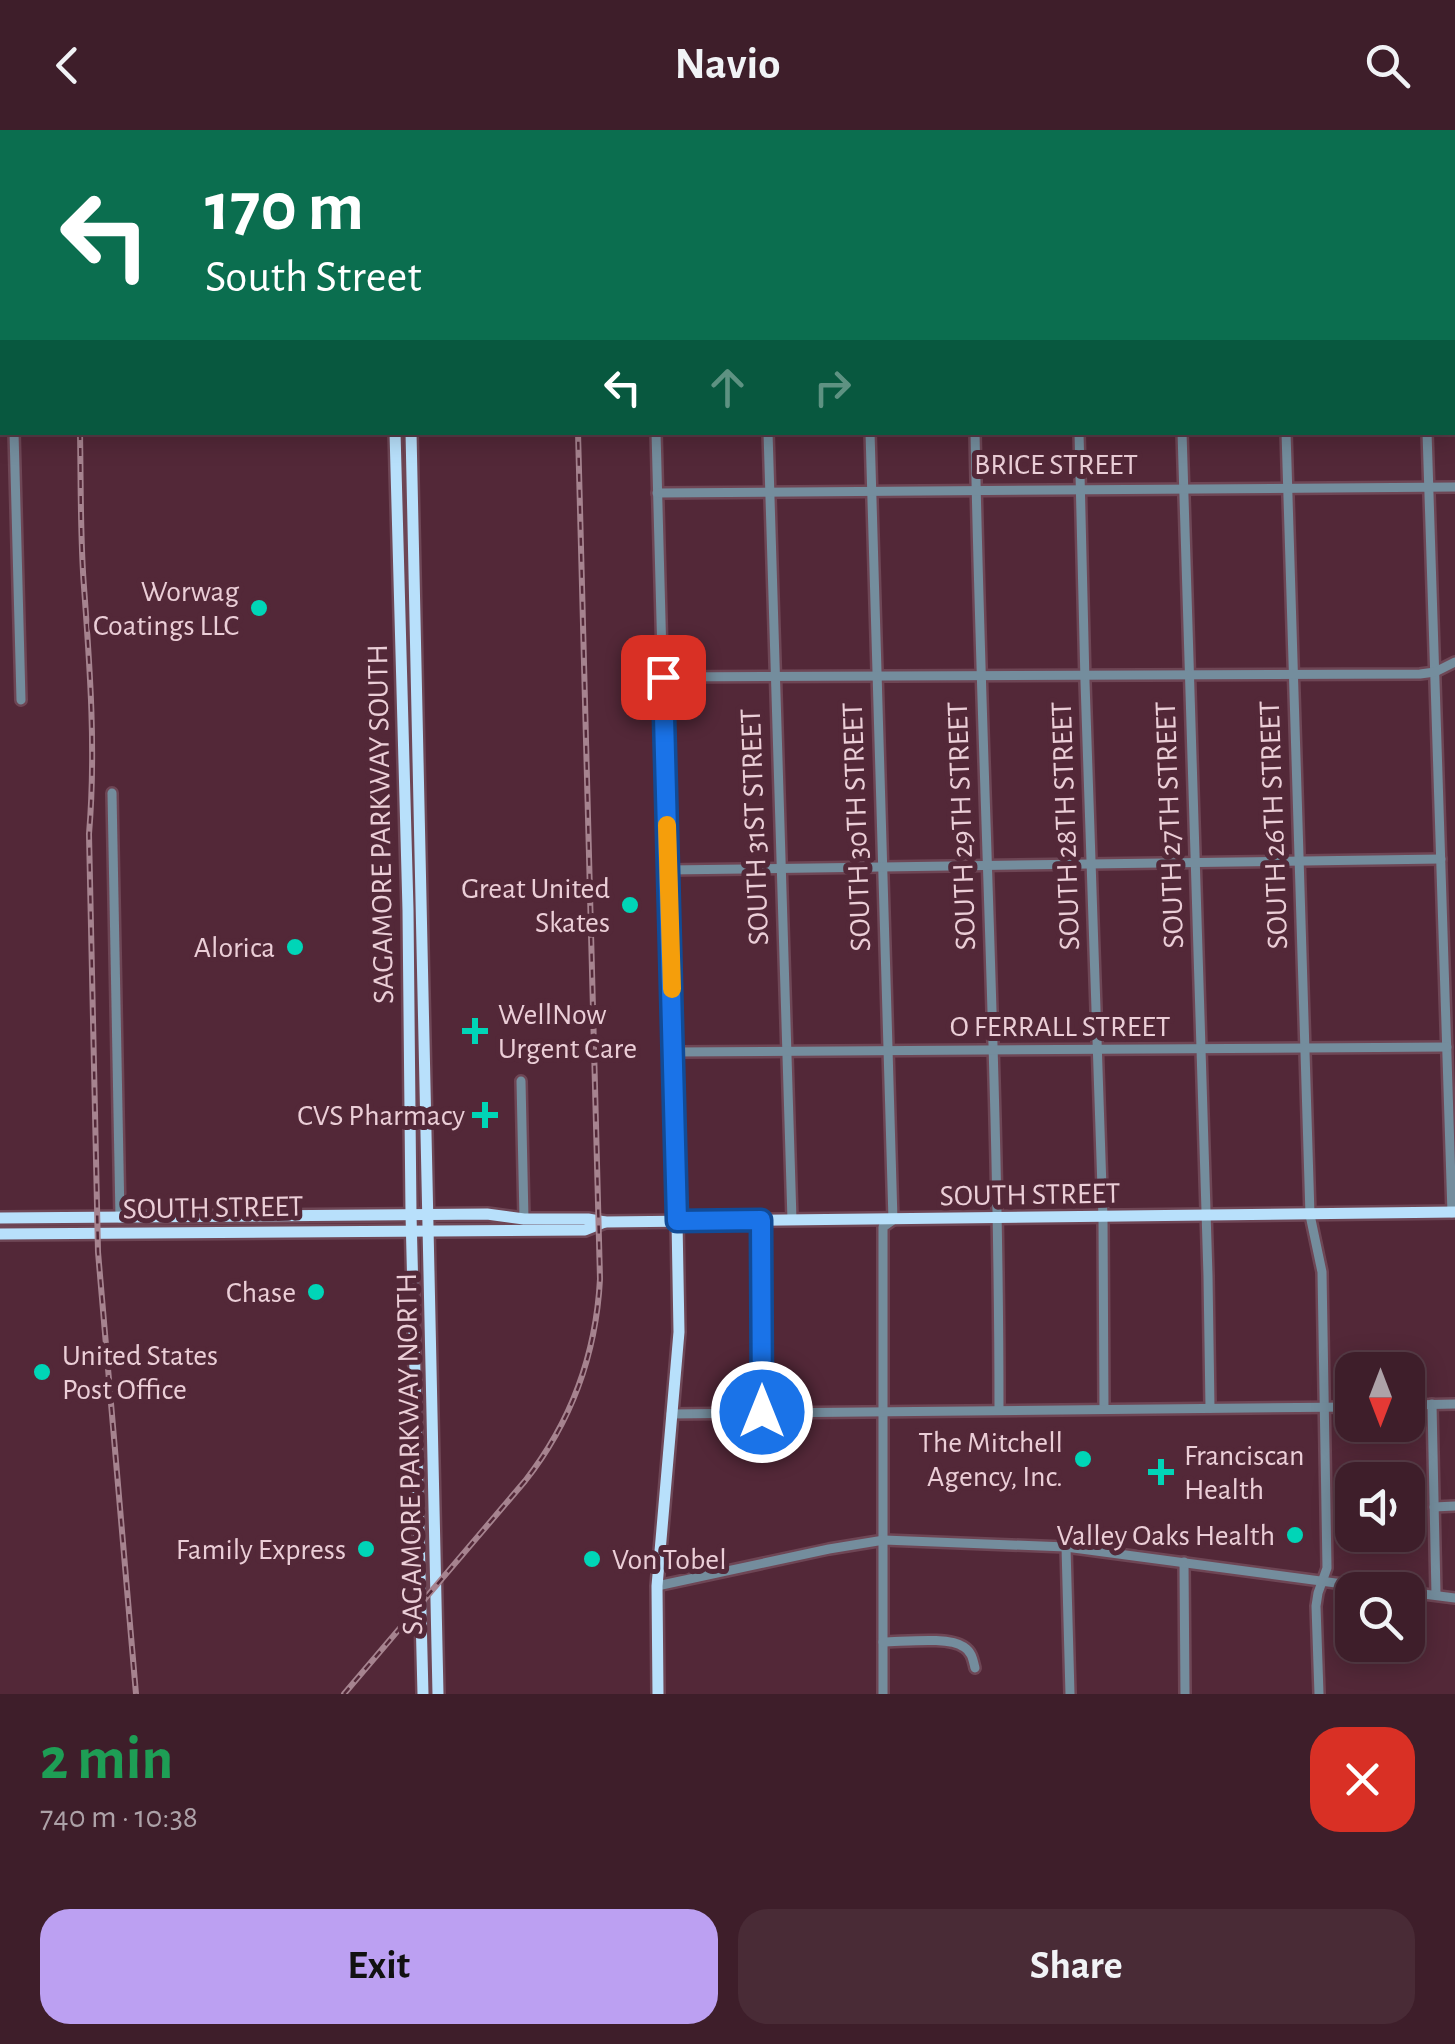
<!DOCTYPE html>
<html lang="en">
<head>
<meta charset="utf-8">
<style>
	:root { --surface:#3e1e2a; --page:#492b36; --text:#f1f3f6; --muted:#ada2a8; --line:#573c47; --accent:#bca0f2 }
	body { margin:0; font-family:"Alegreya Sans",sans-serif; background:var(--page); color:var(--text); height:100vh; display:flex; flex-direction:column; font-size:38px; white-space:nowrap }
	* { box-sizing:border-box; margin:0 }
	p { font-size:32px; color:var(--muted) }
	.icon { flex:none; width:55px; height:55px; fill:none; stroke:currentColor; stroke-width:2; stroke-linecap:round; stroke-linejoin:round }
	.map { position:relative; height:1564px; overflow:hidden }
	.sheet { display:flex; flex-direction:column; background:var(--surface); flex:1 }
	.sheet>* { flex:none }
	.top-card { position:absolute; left:0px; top:0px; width:1455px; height:305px; box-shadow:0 5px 25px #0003,0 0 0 2px var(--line); background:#0b6e4f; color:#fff; overflow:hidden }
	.needle { width:65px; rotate:180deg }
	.controls { position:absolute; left:1335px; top:1222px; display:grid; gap:20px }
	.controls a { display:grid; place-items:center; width:90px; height:90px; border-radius:20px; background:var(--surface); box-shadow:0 5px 25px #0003,0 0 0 2px var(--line); font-size:50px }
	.pin { position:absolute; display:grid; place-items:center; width:85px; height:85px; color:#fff; margin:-42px; border-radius:20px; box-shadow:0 5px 15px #0006 }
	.me { position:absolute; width:110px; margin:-55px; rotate:0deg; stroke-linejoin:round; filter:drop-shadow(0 0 8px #0008) }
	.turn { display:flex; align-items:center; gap:35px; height:210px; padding:0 40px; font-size:45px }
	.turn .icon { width:130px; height:130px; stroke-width:2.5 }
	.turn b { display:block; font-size:70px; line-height:85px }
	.lanes { display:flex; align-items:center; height:95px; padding:0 40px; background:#0003; justify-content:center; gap:50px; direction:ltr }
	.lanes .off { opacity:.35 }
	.round { display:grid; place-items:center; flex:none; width:105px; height:105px; border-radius:30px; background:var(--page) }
	.headline { display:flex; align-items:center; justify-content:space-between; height:170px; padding:0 40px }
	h1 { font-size:60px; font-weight:700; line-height:75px; color:#1e9e55 }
	.primary-button { display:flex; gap:20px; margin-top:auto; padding:20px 40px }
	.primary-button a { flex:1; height:115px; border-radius:30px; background:var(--accent); color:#111; font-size:40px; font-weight:700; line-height:115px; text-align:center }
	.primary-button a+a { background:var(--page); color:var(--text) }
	header { display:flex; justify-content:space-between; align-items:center; height:130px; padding:0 40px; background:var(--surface); font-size:45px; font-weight:700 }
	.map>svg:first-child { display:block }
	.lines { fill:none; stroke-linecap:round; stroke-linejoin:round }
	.minor-casing { stroke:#6e4655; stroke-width:14 }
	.major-casing { stroke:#6e4655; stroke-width:16 }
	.minor { stroke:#748d9d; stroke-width:9 }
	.major { stroke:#b8e0fb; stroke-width:11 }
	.rail-casing { stroke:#a6838f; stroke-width:6 }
	.rail { stroke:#532838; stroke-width:2.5; stroke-dasharray:8; stroke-linecap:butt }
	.route-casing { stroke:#114b97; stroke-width:25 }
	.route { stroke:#1a73e8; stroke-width:18 }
	.slow { stroke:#f59e0b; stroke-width:18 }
	.poi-dot { fill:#00d5b7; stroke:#532838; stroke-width:4 }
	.labels { text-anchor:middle; stroke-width:10; stroke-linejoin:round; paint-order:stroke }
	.street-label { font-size:30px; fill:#ebced7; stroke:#532838 }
	.poi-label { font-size:30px; fill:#ebced7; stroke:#532838; text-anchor:end }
</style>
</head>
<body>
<header><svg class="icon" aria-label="back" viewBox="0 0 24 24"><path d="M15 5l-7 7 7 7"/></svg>Navio<svg class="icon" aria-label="search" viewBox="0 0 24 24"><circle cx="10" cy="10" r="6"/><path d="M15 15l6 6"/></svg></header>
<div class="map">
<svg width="1455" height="1564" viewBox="0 0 1455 1564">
	<rect width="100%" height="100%" fill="#532838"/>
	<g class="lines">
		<g class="minor-casing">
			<g id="minor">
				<polyline points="759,0 759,2"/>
				<polyline points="862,0 862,2"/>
				<polyline points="967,0 967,2"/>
				<polyline points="1070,0 1070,2"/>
				<polyline points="1172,0 1172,2"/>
				<polyline points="1278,0 1278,2"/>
				<polyline points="654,2 655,0"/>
				<polyline points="1452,175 1455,175"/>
				<polyline points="0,190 2,190"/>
				<polyline points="14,302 21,570"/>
				<polyline points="656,302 677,1091"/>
				<polyline points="768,302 792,1090"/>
				<polyline points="870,302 893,1090 883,1097 883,1564"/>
				<path d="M 975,302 C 981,629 999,954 999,1280"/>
				<polyline points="1079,302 1085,552 1103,1088 1104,1279"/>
				<polyline points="1182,302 1208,1146 1210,1278"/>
				<polyline points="1286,302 1310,1085 1322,1142 1327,1438 1318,1463 1316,1476 1319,1564"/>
				<polyline points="1427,302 1452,1083"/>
				<polyline points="657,363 1455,357"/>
				<polyline points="663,547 1420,544 1435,542 1455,532"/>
				<polyline points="112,663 120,1088"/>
				<polyline points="668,740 1441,729"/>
				<polyline points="674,922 1447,917"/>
				<polyline points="521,951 524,1089"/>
				<polyline points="761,1090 762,1283"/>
				<polyline points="1432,1274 1436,1465"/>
				<polyline points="1408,1275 1455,1274"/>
				<polyline points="671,1284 1352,1277"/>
				<polyline points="1434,1377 1455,1376"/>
				<polyline points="1066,1417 1070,1564"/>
				<polyline points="1184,1432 1185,1564"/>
				<polyline points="657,1456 829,1419 884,1410 1066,1417 1388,1460"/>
				<polyline points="1408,1462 1455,1468"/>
				<path d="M 883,1512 C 903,1512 949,1506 964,1517 C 972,1522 973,1530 975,1538"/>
			</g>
		</g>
		<g class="major-casing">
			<g id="major">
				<polyline points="388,0 388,2"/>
				<polyline points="403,0 403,2"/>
				<polyline points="1435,0 1438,2"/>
				<polyline points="1452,17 1455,19"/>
				<polyline points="395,302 408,780 411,1084 423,1564"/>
				<polyline points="411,302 438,1564"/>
				<polyline points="0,1088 487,1084 524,1089 588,1089 605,1092 1455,1082"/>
				<polyline points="0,1104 585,1100 605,1092"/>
				<polyline points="658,1564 657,1456 679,1202 677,1091"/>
			</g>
		</g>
		<use href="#minor" class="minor"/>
		<use href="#major" class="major"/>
		<g class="rail-casing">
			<g id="rail">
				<polyline points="73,0 73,2"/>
				<polyline points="573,2 573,0"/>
				<path d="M 80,302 C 81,354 80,406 84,457 C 90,539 96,622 89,704 L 98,1122 L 136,1564"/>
				<path d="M 344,1564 L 525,1351 C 572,1291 596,1225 600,1149 L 578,302"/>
			</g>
		</g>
		<use href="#rail" class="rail"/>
	</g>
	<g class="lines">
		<g class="route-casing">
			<polyline id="route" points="663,547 677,1091 761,1090 762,1282"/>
		</g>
		<use href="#route" class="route"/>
		<polyline class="slow" points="667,695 672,859"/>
	</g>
	<g class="poi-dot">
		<circle cx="259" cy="478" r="10"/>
		<circle cx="630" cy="775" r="10"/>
		<circle cx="295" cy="817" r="10"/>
		<path d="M470 886h10v10h10v10h-10v10h-10v-10h-10v-10h10z"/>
		<path d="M480 970h10v10h10v10h-10v10h-10v-10h-10v-10h10z"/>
		<circle cx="316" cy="1162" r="10"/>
		<circle cx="42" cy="1242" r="10"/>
		<circle cx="1083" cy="1329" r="10"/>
		<path d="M1156 1327h10v10h10v10h-10v10h-10v-10h-10v-10h10z"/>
		<circle cx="1295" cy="1405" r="10"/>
		<circle cx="366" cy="1419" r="10"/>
		<circle cx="592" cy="1429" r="10"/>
	</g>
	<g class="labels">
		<g class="street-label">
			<text x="1056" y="344">BRICE STREET</text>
			<text transform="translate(380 694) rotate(-91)" y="10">SAGAMORE PARKWAY SOUTH</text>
			<text transform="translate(1169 695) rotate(-92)" y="10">SOUTH 27TH STREET</text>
			<text transform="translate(1273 695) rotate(-92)" y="10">SOUTH 26TH STREET</text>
			<text transform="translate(961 696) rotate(-92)" y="10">SOUTH 29TH STREET</text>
			<text transform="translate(1065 696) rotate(-92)" y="10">SOUTH 28TH STREET</text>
			<text transform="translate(754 697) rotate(-92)" y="10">SOUTH 31ST STREET</text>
			<text transform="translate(856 697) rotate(-92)" y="10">SOUTH 30TH STREET</text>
			<text x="1060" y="906">O FERRALL STREET</text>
			<text transform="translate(1030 1064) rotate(-1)" y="10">SOUTH STREET</text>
			<text transform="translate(213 1077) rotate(-1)" y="10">SOUTH STREET</text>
			<text transform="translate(409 1324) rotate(-91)" y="10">SAGAMORE PARKWAY NORTH</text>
		</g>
		<g class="poi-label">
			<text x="239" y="471">Worwag<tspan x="239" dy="34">Coatings LLC</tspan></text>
			<text x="610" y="768">Great United<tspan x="610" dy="34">Skates</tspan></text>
			<text x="275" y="827">Alorica</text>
			<text x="498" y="894" text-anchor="start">WellNow<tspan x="498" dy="34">Urgent Care</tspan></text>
			<text x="465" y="995">CVS Pharmacy</text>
			<text x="296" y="1172">Chase</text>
			<text x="62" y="1235" text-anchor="start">United States<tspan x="62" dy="34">Post Office</tspan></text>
			<text x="1063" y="1322">The Mitchell<tspan x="1063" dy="34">Agency, Inc.</tspan></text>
			<text x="1184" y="1335" text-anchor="start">Franciscan<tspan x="1184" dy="34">Health</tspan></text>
			<text x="1275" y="1415">Valley Oaks Health</text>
			<text x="346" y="1429">Family Express</text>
			<text x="612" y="1439" text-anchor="start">Von Tobel</text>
		</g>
	</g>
</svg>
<div class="controls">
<a><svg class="needle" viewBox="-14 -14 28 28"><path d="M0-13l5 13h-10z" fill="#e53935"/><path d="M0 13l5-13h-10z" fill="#ada2a8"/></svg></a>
<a><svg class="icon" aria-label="sound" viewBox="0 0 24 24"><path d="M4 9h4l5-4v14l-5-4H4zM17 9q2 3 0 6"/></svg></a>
<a><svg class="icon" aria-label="search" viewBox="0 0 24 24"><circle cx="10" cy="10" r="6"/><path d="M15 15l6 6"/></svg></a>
</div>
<div class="pin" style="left:663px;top:547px;background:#d93025"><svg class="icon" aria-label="arrive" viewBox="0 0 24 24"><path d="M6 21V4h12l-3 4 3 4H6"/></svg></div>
<svg class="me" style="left:762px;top:1282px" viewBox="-20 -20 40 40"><circle r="17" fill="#1a73e8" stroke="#fff" stroke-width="3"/><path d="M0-11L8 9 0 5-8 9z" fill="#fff"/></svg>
<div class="top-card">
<div class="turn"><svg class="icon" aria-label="left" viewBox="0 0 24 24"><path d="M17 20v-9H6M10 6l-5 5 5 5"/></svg><div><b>170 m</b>South Street</div></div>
<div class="lanes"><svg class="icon" aria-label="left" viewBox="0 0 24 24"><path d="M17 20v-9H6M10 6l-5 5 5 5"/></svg><svg class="icon off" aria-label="ahead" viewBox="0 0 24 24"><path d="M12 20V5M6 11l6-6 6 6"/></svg><svg class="icon off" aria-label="right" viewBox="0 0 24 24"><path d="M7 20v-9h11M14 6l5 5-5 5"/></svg></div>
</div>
</div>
<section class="sheet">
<div class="headline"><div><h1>2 min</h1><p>740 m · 10:38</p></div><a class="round" style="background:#d93025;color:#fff"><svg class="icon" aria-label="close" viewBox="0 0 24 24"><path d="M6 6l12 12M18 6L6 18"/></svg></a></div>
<div class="primary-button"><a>Exit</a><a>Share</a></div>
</section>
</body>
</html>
